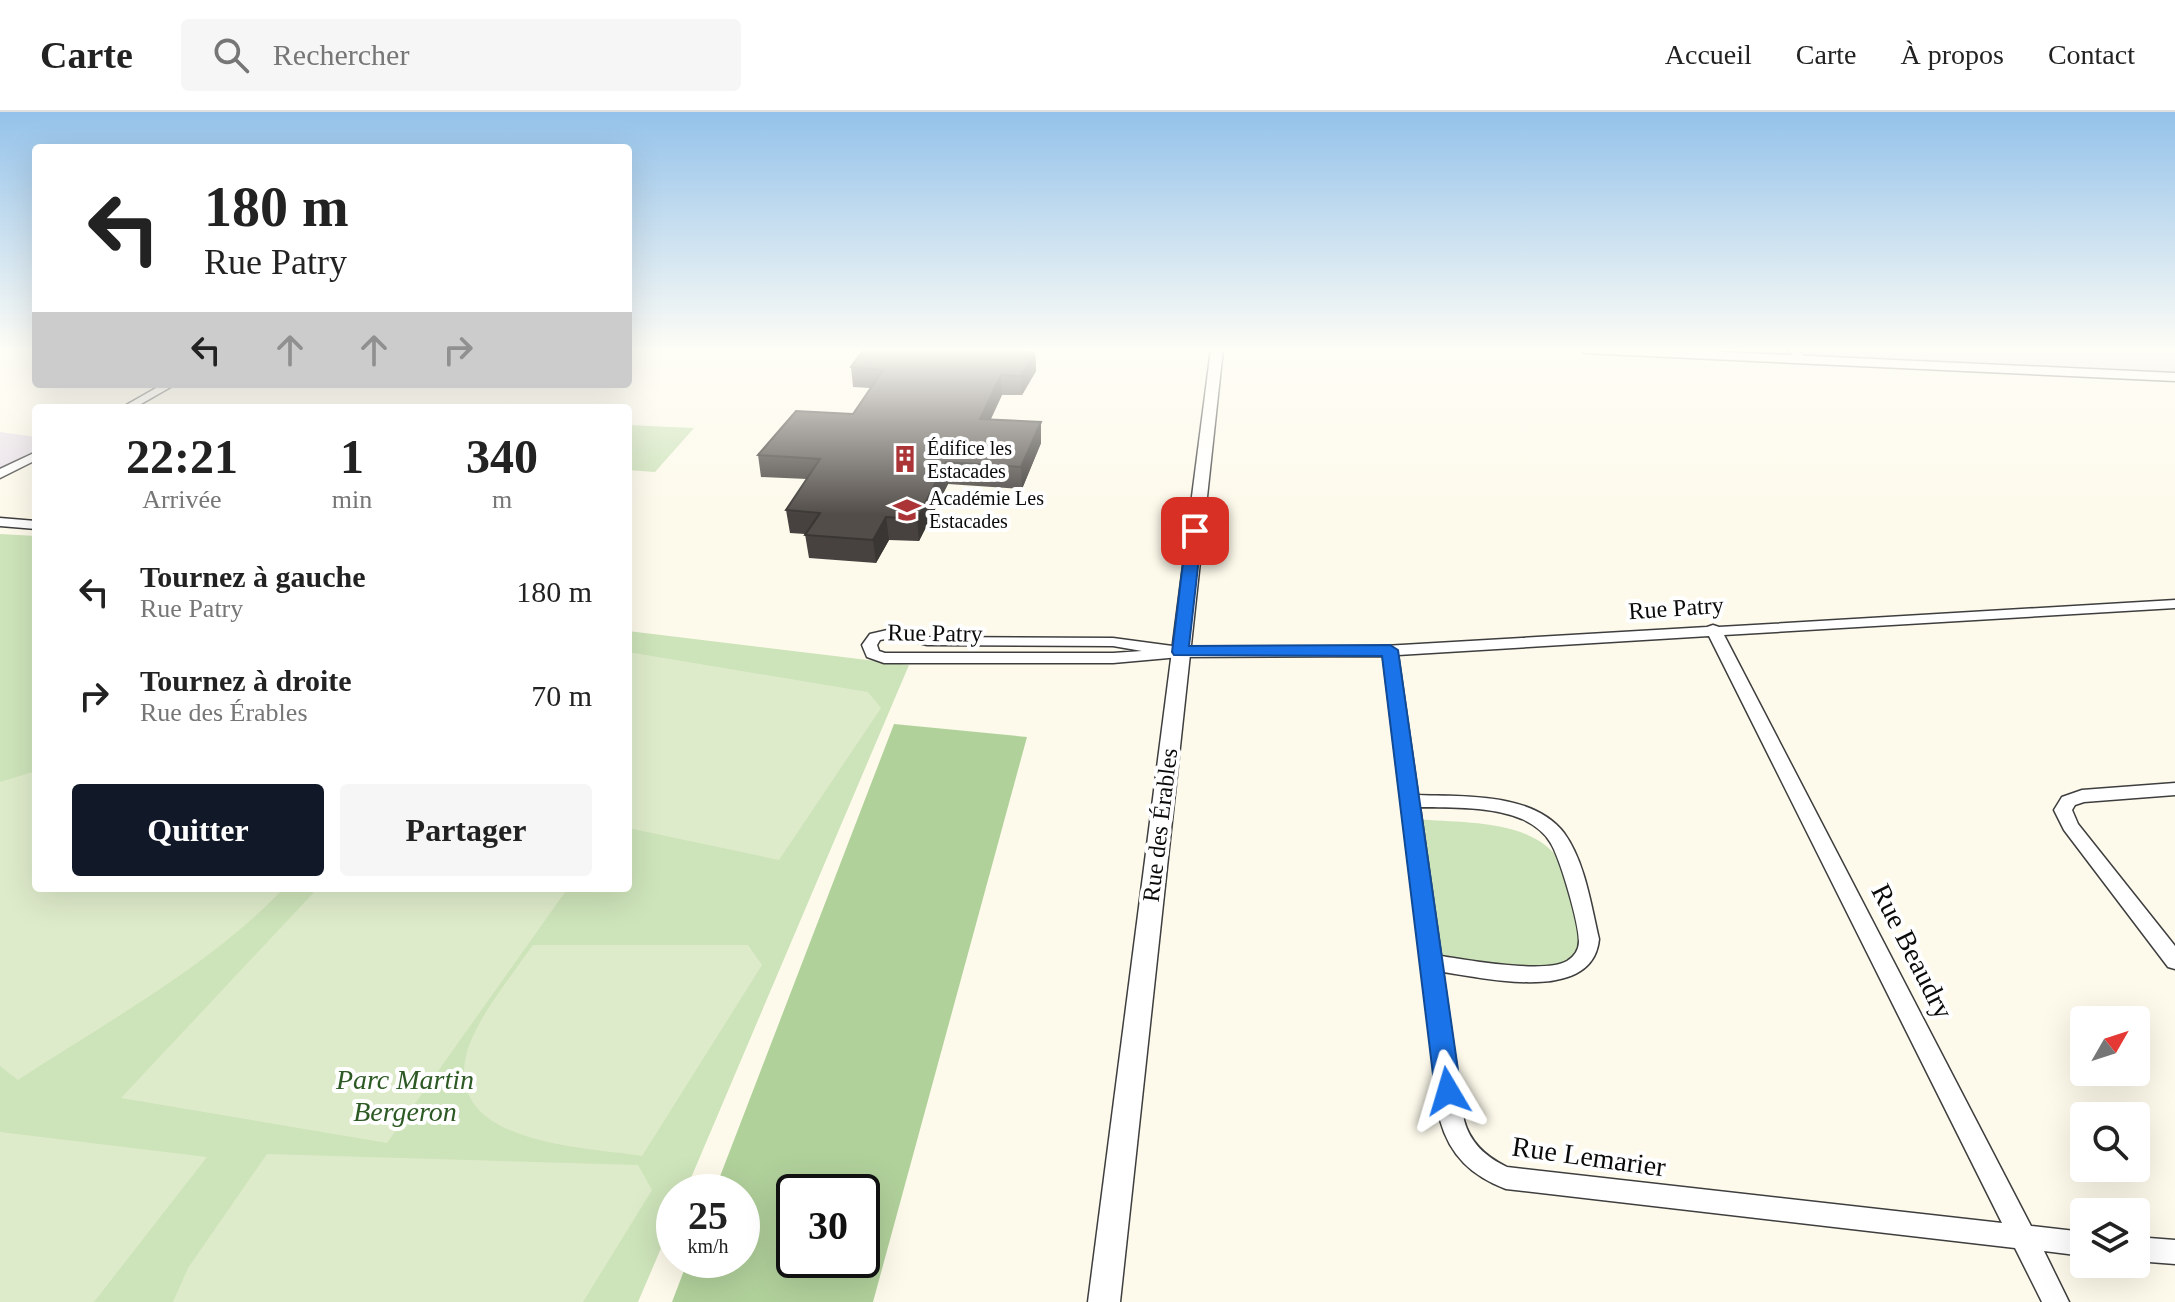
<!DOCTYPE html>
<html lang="fr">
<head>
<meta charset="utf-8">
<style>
	:root { --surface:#fff; --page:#f6f6f6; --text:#222; --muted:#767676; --line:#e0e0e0; --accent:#111827 }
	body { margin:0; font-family:"Times New Roman",serif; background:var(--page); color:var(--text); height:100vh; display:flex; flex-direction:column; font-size:30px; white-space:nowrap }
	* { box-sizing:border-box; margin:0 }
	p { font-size:26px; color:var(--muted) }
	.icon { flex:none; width:44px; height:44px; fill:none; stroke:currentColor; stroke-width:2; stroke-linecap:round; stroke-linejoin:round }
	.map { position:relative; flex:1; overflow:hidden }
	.sheet { position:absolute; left:32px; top:292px; width:600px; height:488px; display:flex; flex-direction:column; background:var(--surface); border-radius:8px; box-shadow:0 8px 32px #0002 }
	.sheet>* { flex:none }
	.hud { position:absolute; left:32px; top:32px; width:600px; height:244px; border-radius:8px; box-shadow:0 8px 32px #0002; background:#fff; color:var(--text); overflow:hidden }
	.needle { width:52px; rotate:51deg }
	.tools { position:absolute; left:2070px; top:894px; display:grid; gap:16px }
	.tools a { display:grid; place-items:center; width:80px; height:80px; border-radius:8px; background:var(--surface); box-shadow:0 8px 32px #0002; font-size:40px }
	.speed { position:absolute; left:656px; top:1062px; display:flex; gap:16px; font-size:40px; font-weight:700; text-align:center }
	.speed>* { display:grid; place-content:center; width:104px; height:104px; border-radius:50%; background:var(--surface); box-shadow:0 8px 32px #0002; line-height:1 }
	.speed small { font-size:20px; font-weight:400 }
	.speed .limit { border:4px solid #111; border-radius:12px; background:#fff; color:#111 }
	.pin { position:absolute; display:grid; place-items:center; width:68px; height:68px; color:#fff; margin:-34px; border-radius:16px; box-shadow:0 4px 12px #0006 }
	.me { position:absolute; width:88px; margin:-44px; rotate:353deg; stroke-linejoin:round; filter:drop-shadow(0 0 6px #0008) }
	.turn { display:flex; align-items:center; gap:28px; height:168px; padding:0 40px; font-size:36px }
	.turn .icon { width:104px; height:104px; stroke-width:2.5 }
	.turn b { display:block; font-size:56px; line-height:68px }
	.lanes { display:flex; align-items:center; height:76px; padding:0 40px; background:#0003; justify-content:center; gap:40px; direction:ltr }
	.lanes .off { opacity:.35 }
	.eta { display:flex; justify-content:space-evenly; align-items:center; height:136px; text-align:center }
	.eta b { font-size:48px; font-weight:700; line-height:56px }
	.primary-button { display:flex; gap:16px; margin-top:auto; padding:16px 40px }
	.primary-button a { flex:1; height:92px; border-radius:8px; background:var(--accent); color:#fff; font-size:32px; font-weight:700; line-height:92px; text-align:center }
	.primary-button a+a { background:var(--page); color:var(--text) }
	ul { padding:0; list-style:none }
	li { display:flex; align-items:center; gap:24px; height:104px; padding:0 40px }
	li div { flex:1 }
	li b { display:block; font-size:30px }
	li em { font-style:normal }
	header { display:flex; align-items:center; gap:48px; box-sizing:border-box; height:112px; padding:0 40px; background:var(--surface); border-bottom:2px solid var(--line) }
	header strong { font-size:38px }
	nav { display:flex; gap:44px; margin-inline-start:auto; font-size:28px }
	.search { width:560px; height:72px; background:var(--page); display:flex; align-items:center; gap:20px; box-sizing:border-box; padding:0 28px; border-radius:8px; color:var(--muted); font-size:30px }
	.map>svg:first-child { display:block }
	.industrial { fill:#e8e0e9 }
	.green { fill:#cde3b9 }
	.forest { fill:#b1d19b; fill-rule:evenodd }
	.pitch { fill:#deebca }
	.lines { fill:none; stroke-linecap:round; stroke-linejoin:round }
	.minor-casing { stroke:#3e3e3e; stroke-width:3 }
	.tertiary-casing { stroke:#3e3e3e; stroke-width:3 }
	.minor { fill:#fff; fill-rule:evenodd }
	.tertiary { fill:#fff; fill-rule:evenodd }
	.wall { fill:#47423f }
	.shaded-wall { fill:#393633 }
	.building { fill:#524d49; stroke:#393633; stroke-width:2 }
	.route { fill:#1a73e8; stroke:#114b97; stroke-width:2 }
	.labels { text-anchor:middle; stroke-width:8; stroke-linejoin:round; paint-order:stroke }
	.far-poi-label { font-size:20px; fill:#0b0b0b; stroke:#fff; text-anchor:start }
	.street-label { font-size:24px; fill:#0b0b0b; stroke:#fff }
	.near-street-label { font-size:28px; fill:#0b0b0b; stroke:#fff }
	.near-park-label { font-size:28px; font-style:italic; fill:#2d5a24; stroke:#fff }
</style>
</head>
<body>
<header>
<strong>Carte</strong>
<div class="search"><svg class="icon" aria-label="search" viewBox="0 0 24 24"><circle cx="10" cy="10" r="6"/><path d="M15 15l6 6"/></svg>Rechercher</div>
<nav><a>Accueil</a><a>Carte</a><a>À propos</a><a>Contact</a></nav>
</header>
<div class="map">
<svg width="2175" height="1190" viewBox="0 0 2175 1190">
	<rect width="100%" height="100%" fill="#fdfaeb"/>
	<g class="industrial">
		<polygon points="1567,237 2175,237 2175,267 1872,251"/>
		<polygon points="0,320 36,325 36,345 0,364"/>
	</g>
	<g class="green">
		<polygon points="628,313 694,316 655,360 628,358"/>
		<polygon points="0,422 36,424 36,776 628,776 628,519 909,553 685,1080 674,1080 674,1106 638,1190 0,1190"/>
		<path d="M 1416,707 C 1468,712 1546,705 1568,764 C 1577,787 1577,818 1581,843 L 1564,866 L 1434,853 Z"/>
	</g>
	<path class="forest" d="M 894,612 L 1027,625 L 873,1190 L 672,1190 L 688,1148 L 742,1148 L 742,1080 L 714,1080 ZM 794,1080 L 862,1080 L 862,1148 L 794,1148 Z"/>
	<g class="pitch">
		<polygon points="628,540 868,580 881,596 779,748 628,716"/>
		<path d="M 36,659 L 36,776 L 284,776 C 214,851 105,911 18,968 L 0,954 L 0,670 Z"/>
		<polygon points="318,776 568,776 387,1031 121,986"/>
		<path d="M 533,833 L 748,833 L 762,853 L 642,1044 C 586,1035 446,1033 466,944 C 474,909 512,863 533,833 Z"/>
		<polygon points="0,1020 207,1045 94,1190 0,1190"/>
		<polygon points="267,1042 638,1053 652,1078 583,1190 173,1190 188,1156"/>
	</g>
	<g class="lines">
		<g class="minor-casing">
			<g id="minor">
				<polygon points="1787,237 1797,237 1807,247 1798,249"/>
				<polygon points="163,272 176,272 134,296 121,296"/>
				<polygon points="36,340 36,348 0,366 0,357"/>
				<polygon points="0,406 36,409 36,417 0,414"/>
				<path d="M 2175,488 L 2175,496 L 1724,523 L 2031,1114 L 2084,1120 L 2084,1144 L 2044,1139 L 2069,1190 L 2042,1190 L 2015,1136 L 1506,1077 C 1472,1064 1450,1044 1440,1008 L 1383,544 L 1180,545 L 1113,551 L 884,551 L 867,545 L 862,533 L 870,522 L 896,516 L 928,525 L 1113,526 L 1180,535 L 1367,535 L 1707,515 L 1713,513 L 1719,515 ZM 1709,524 L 2002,1111 L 1507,1055 C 1486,1045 1470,1031 1464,1008 L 1443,860 C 1485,866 1593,892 1599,827 C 1591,793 1585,750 1564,721 C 1533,680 1463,685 1418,683 L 1398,543 ZM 896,525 L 927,533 L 1113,534 L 1142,539 L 1113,541 L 885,541 L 879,539 L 877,533 L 880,528 ZM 1420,695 C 1453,696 1491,694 1522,707 C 1533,712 1544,720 1550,730 C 1560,745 1579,811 1579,829 C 1579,837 1575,844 1567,849 C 1545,862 1467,848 1441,844 Z"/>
				<polygon points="2175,671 2175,683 2084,690 2075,693 2072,698 2078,712 2175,834 2175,857 2168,855 2064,718 2054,698 2062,685 2082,678"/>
				<polygon points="2136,1125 2175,1128 2175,1152 2136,1149"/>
			</g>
		</g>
		<g class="tertiary-casing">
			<g id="tertiary">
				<polygon points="1211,237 1223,237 1120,1190 1088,1190"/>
				<polygon points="1579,237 1659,237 2175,261 2175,269 1585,241"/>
			</g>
		</g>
		<use href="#minor" class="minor"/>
		<use href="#tertiary" class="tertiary"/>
	</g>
	<polygon class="wall" points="1035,240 1036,259 1022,283 1002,283 991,307 1041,331 1022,377 948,372 919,429 889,428 876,451 809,446 805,422 790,421 786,398 807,367 761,365 758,343 853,302 870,276 853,275 851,255"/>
	<g class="shaded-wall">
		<polygon points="1035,240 1036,259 1022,283 1021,264"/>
		<polygon points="1001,263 1002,283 981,327 980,307"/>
		<polygon points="1041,310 1041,331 1022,377 1021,355"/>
		<polygon points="946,350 948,372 919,429 917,407"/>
		<polygon points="886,405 889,428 876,451 873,428"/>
	</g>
	<polygon class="building" points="864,237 988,237 1035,240 1021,264 1001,263 980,307 1041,310 1021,355 946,350 917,407 886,405 873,428 805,423 820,401 786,398 820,347 758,343 796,299 853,302 883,258 851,255"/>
	<linearGradient id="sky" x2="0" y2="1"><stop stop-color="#94c2ea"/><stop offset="0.59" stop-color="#fefdf6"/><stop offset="1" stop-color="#fefdf6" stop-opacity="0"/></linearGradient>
	<rect width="2175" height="403" fill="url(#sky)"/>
	<polygon class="route" points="1195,414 1202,419 1189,534 1390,533 1398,538 1461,979 1457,987 1448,990 1439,987 1435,979 1382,544 1174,543 1172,540 1187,419"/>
	<defs>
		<g id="building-bare" transform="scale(2.16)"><path d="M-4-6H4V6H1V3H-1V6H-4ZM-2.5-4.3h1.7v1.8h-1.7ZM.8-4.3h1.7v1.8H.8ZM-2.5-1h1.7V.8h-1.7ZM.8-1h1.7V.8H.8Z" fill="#aa3436" stroke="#fff" stroke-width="2.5" paint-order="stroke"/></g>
		<g id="school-bare" transform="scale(2.16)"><path d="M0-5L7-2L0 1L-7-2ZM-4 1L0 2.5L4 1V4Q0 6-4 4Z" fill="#aa3436" stroke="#fff" stroke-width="2.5" paint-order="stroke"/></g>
	</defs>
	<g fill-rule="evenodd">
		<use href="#building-bare" x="905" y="347"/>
		<use href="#school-bare" x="907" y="398"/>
	</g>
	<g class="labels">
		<g class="far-poi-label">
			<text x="927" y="343">Édifice les<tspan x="927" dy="23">Estacades</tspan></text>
			<text x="929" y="393">Académie Les<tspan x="929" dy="23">Estacades</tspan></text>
		</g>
		<g class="street-label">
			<text transform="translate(1676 496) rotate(-4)" y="8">Rue Patry</text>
			<text transform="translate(935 521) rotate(1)" y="8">Rue Patry</text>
			<text transform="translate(1160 713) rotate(-83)" y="8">Rue des Érables</text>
		</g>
		<g class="near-street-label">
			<text transform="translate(1913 839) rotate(63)" y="10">Rue Beaudry</text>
			<text transform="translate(1589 1044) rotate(8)" y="10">Rue Lemarier</text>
		</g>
		<g class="near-park-label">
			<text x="405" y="977">Parc Martin<tspan x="405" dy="32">Bergeron</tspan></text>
		</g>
	</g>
</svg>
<div class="tools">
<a><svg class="needle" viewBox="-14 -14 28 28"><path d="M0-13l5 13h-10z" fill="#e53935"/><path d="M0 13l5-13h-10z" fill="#767676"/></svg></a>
<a><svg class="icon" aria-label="search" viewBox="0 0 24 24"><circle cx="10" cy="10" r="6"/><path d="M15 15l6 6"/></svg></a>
<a><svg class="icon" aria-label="layers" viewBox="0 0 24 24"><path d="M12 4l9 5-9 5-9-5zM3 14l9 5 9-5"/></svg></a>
</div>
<div class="speed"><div>25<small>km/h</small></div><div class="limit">30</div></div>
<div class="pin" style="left:1195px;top:419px;background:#d93025"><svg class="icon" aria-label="arrive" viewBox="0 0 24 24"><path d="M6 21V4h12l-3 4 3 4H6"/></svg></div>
<svg class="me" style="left:1448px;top:979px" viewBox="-20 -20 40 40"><path d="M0-17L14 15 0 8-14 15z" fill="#1a73e8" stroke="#fff" stroke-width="4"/></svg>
<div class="hud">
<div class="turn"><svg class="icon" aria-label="left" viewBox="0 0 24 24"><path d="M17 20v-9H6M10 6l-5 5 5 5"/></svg><div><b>180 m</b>Rue Patry</div></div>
<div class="lanes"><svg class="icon" aria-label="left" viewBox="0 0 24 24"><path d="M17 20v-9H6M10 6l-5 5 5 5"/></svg><svg class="icon off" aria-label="ahead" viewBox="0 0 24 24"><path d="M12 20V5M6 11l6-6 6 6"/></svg><svg class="icon off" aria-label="ahead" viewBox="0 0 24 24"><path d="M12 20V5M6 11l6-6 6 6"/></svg><svg class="icon off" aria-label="right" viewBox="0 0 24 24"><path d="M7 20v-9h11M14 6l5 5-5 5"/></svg></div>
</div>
<section class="sheet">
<div class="eta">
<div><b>22:21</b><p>Arrivée</p></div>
<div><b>1</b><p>min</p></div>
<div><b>340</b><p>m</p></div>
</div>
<ul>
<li><svg class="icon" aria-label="left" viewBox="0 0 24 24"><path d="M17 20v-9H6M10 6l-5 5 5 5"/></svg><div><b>Tournez à gauche</b><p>Rue Patry</p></div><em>180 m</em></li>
<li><svg class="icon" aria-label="right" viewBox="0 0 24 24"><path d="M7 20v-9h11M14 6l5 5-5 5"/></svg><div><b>Tournez à droite</b><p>Rue des Érables</p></div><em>70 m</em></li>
</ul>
<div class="primary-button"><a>Quitter</a><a>Partager</a></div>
</section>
</div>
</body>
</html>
